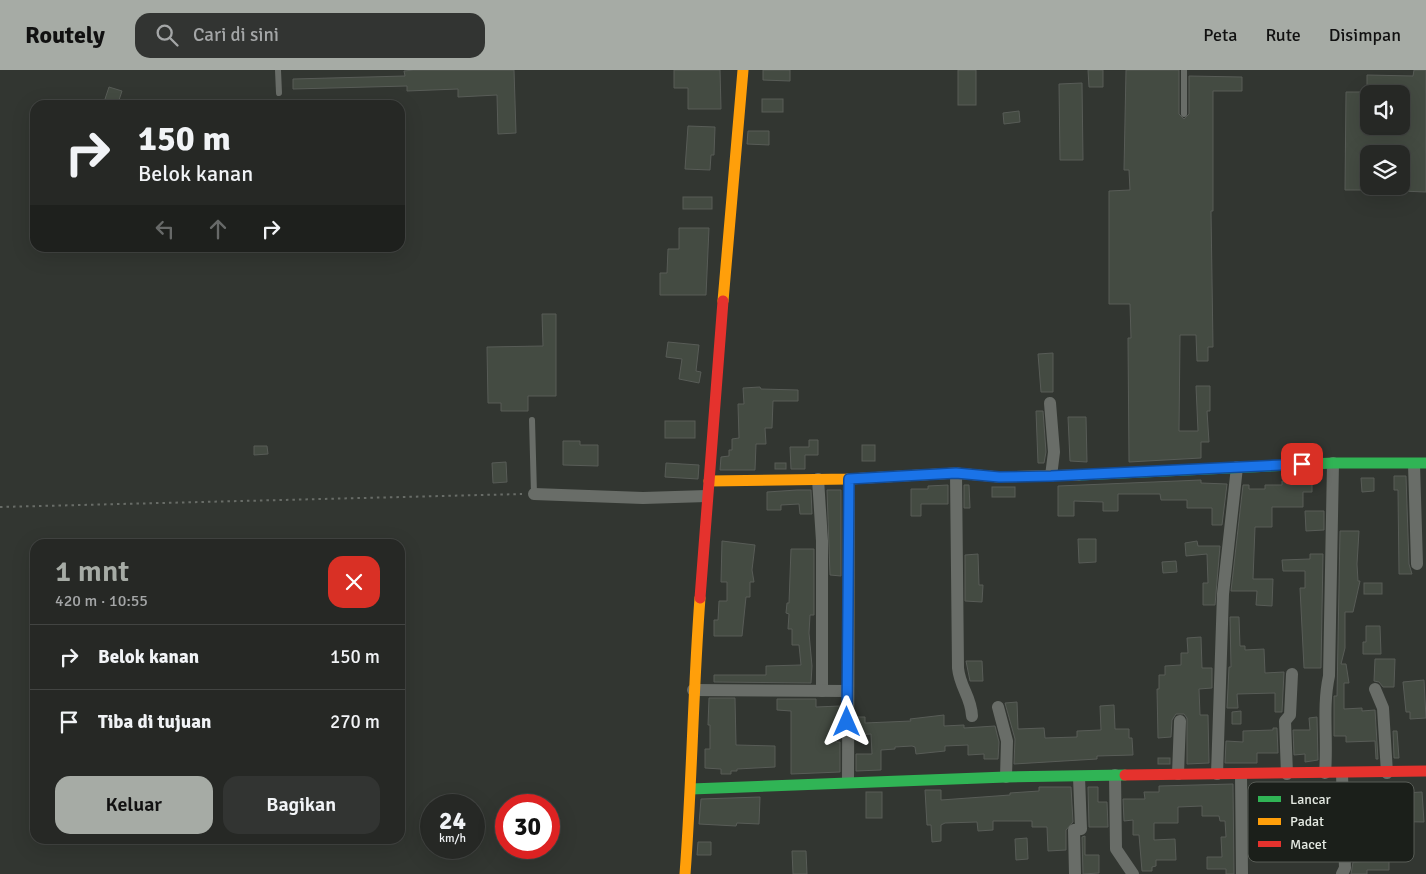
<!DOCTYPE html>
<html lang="id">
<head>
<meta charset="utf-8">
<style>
	:root { --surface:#262825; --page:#323432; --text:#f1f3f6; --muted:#a4a6a7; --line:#424442; --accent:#a6aba5 }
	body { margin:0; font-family:Signika,sans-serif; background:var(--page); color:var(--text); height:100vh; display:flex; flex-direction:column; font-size:19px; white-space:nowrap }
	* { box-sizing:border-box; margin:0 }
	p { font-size:16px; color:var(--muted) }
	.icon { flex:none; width:28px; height:28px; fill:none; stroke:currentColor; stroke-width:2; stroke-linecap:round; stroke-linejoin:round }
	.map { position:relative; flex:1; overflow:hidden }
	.side { position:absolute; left:30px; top:469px; width:375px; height:305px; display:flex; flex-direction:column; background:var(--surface); border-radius:15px; box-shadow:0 5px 20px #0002,0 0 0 1px var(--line) }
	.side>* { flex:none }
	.hud { position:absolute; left:30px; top:30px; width:375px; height:152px; border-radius:15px; box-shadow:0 5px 20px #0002,0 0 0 1px var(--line); background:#262825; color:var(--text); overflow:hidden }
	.fabs { position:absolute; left:1360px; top:15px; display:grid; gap:10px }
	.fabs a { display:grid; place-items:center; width:50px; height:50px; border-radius:10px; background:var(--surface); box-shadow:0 5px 20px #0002,0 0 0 1px var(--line); font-size:25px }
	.speed { position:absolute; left:420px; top:724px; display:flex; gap:10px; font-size:25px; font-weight:700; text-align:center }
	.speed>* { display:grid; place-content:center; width:65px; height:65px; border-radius:50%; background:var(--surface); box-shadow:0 5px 20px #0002,0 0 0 1px var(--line); line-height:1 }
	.speed small { font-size:12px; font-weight:400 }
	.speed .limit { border:8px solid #d22; background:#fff; color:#111 }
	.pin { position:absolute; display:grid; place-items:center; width:42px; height:42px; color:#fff; margin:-21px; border-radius:10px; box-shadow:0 2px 8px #0006 }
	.me { position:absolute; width:55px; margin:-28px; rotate:0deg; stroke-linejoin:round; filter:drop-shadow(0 0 4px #0008) }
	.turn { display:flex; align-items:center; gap:18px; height:105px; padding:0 25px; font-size:22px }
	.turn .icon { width:65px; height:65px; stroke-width:2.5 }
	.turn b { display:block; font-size:35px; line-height:42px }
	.lanes { display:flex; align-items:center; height:48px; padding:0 25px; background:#0003; justify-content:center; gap:25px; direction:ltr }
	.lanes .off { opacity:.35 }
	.round { display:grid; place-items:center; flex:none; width:52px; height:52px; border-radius:15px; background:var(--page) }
	.headline { display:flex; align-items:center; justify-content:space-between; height:85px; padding:0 25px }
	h1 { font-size:30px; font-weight:600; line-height:38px; color:var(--accent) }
	.primary-button { display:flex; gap:10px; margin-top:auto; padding:10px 25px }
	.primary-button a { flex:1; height:58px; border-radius:15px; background:var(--accent); color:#111; font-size:20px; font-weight:600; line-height:58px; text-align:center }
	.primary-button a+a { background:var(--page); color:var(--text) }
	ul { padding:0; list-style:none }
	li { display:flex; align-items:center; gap:15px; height:65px; padding:0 25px; border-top:1px solid var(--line) }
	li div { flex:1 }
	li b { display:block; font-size:19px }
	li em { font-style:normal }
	header { display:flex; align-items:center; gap:30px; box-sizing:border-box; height:70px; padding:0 25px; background:var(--accent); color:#111 }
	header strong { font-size:24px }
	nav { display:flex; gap:28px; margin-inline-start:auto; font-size:18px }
	.search { width:350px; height:45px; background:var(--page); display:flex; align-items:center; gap:12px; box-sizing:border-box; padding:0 18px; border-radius:15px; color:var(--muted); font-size:19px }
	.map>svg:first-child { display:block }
	.building { fill:#444b42; stroke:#585c57; fill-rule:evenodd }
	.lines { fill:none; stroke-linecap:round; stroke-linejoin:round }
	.path { stroke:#686c67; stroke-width:2; stroke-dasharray:2.5 4; stroke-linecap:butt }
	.lane { stroke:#696d68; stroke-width:6 }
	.street { stroke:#696d68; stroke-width:12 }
	.fast { stroke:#30b455; stroke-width:11 }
	.slow { stroke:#ff9f0a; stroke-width:11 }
	.jam { stroke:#e5322d; stroke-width:11 }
	.route-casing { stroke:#114b97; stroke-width:12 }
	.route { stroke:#1a73e8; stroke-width:9 }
	.key { fill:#1b1f1a; stroke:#585c56; stroke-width:1 }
	.key-label { font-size:14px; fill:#e5eae3 }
</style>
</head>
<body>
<header>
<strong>Routely</strong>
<div class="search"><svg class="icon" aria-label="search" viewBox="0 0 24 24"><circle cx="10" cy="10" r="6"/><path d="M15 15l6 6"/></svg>Cari di sini</div>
<nav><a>Peta</a><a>Rute</a><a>Disimpan</a></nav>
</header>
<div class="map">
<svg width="1426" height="804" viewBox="0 0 1426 804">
	<rect width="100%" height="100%" fill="#323631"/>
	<g class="building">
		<polygon points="414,0 514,0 516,63 498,64 497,25 458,27 458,19 407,21 407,16 293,19 293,9 405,6 404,1"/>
		<polygon points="674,0 720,0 721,39 688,39 688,18 674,18"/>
		<polygon points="763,0 790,0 790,11 763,10"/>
		<rect x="958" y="0" width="18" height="35"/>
		<polygon points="1088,0 1103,0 1103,17 1089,17"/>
		<polygon points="1126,0 1179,0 1179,44 1184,49 1189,44 1189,6 1242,7 1242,21 1213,21 1213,141 1211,141 1213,277 1208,277 1208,291 1197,291 1196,265 1180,265 1179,361 1198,361 1196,316 1210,316 1210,341 1207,341 1209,372 1201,372 1201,388 1129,392 1128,268 1131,268 1130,234 1109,234 1109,121 1130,120 1129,100 1124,100"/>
		<path d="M 1414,0 L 1426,0 L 1426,122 L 1401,121 L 1401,84 L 1369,84 L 1369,120 L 1345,120 L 1346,22 L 1367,22 L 1367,5 L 1413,6 ZM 1369,24 L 1401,24 L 1401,56 L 1369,56 Z"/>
		<polygon points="1082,13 1083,90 1060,90 1059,14"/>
		<polygon points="109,17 122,21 118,33 105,29"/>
		<rect x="762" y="29" width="21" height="13"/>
		<polygon points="1019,41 1020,52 1004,54 1003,43"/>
		<polygon points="688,56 715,57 714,85 711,85 710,100 685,99"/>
		<polygon points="748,61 769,61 769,75 747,74"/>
		<rect x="683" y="127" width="29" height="12"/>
		<polygon points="679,158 709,158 706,225 660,225 660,203 667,203 668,179 679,179"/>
		<polygon points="542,244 556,244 556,326 528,326 528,341 501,341 501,333 488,333 487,277 543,276"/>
		<polygon points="668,272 699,275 696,301 701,302 699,313 679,309 682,289 666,287"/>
		<polygon points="1053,283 1053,322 1041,322 1038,284"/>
		<polygon points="760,317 761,319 798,320 798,331 773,331 772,358 765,358 766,374 756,374 755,400 720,400 721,387 729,386 729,380 732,380 732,369 739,368 738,334 744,334 743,318"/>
		<polygon points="1036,341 1043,341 1046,382 1044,393 1038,393"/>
		<polygon points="1068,347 1086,347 1087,392 1070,391"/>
		<rect x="665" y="351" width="30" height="17"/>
		<polygon points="809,370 818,370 818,385 805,385 805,399 791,399 790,377 809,377"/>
		<polygon points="563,371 580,371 580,375 598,375 598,396 563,395"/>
		<rect x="862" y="375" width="13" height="16"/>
		<polygon points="254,376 267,376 268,384 254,385"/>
		<polygon points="506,392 507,412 493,413 492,393"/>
		<polygon points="666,393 699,395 698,409 665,407"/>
		<rect x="775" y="393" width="11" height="6"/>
		<polygon points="1394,406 1406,406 1409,494 1412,504 1399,504 1398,420 1394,420"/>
		<polygon points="1361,408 1374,408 1374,421 1362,422"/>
		<polygon points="1201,410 1201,413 1227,414 1222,455 1212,455 1212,438 1187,438 1187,430 1161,430 1160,424 1118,424 1118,441 1103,441 1103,432 1074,431 1074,446 1058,446 1058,416"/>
		<polygon points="1282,411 1312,411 1312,422 1303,422 1303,437 1272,437 1272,457 1255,457 1253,509 1273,509 1272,536 1256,535 1257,521 1231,521 1243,415 1249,415 1249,419 1265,419 1265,415 1282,415"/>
		<polygon points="948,415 948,434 921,434 921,446 911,446 911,419 928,419 928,416"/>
		<polygon points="964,415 969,415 970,438 964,438"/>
		<rect x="992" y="417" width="23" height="10"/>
		<polygon points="797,420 811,420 812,444 800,444 799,434 781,435 781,440 767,440 767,422"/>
		<polygon points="827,420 841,420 841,506 830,505"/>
		<polygon points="1305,441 1324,441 1324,460 1306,461"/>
		<polygon points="1340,461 1359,461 1357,494 1358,511 1360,511 1353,542 1345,542 1345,578 1341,594 1346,594 1349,613 1344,613 1344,639 1362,638 1362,641 1375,640 1378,689 1376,689 1375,671 1346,672 1346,666 1334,666 1334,626 1337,626"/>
		<polygon points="1078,469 1096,469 1096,492 1079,493"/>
		<polygon points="722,471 755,475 752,500 754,512 750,512 750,527 746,527 742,566 714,566 714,550 718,550 719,531 727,531 727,512 721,512"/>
		<polygon points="1197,471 1198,476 1220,476 1215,535 1203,535 1203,513 1208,513 1207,484 1186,486 1185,473"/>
		<polygon points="791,479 814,479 814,545 810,545 809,563 812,596 811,613 714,612 714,605 766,605 766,596 801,595 799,575 792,575 792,559 788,559 789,544 786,543 787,533 789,533"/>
		<polygon points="978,484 979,515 983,515 982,532 965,531 965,485"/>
		<polygon points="1310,484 1323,484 1321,598 1304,598 1300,518 1305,518 1305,501 1283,501 1282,490 1310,489"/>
		<polygon points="1176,491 1177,502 1163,503 1162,492"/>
		<rect x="1364" y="513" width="18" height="11"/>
		<polygon points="1230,547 1239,547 1240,576 1245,576 1245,580 1264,579 1265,603 1284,602 1282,642 1275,642 1275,623 1237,624 1238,638 1227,638 1229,597 1231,597"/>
		<polygon points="1366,556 1380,556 1381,584 1363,584 1363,572 1366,572"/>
		<polygon points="1201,567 1202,598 1212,598 1212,618 1199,619 1200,645 1208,645 1209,693 1187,694 1187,648 1184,644 1176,644 1172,650 1171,667 1158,668 1157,619 1159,619 1159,605 1165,605 1165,596 1181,595 1181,583 1188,583 1187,568"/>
		<polygon points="1375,589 1395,589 1394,617 1383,617 1379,612 1374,611"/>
		<polygon points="966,591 982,591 983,611 970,611"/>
		<polygon points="1424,610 1426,648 1410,649 1410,642 1406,642 1403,612"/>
		<polygon points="709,628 735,628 736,675 775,676 775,697 737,699 737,701 731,701 731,704 721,704 721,699 705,698 705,679 710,679 710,655 708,655"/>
		<polygon points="777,629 816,629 816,637 840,636 840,651 834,651 836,672 840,672 840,702 791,704 791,641 777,640"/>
		<polygon points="1017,632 1018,659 1044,658 1045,668 1077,667 1077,661 1101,660 1100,636 1114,635 1115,659 1129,659 1129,668 1132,668 1133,685 1097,686 1097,689 1014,694 1015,669 1005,633"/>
		<polygon points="1241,641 1241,654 1232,654 1232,642"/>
		<polygon points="944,645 944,656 964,655 964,658 995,656 999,672 998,689 984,689 984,684 968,685 968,675 945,676 945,681 916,684 915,677 912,676 895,677 895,679 881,680 881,700 856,701 856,684 872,684 871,664 856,665 856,647 865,647 865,653 911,651 910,649"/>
		<polygon points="1317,647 1318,690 1305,692 1305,684 1294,685 1293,660 1310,660 1309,648"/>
		<polygon points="1273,658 1277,658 1278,683 1257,683 1257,693 1225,693 1226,671 1243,672 1243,661 1273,660"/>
		<polygon points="1393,661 1397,661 1399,688 1394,688"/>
		<rect x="1158" y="688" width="12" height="6"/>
		<polygon points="1233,714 1234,804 1226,804 1226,799 1207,799 1207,787 1222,787 1221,767 1226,767 1225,751 1220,751 1219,746 1202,746 1202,736 1178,737 1178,753 1154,753 1154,770 1175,769 1176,790 1156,790 1156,796 1152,797 1152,801 1142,801 1139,765 1133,765 1133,750 1124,751 1123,729 1145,729 1144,722 1159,722 1159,716"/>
		<polygon points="1039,717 1071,717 1073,752 1066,760 1066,780 1048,781 1047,757 1032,757 1032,751 993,751 993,760 978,761 977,752 945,753 941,755 941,771 932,772 931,755 927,755 925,720 941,720 941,730 1010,725 1010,723 1039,721"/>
		<polygon points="1088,717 1098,717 1098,732 1107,732 1108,757 1089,757"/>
		<rect x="866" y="722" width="16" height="26"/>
		<polygon points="1422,722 1424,752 1371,751 1371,755 1352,756 1351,736 1354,736 1354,727 1403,726 1403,723"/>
		<polygon points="760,727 759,754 737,753 736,756 699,754 701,729"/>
		<polygon points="1085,766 1085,785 1099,785 1099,803 1083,804 1082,767"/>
		<polygon points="1027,768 1028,789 1016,790 1015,769"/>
		<polygon points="698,772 711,772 711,785 697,785"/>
		<polygon points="1389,778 1389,800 1367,800 1367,804 1351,804 1353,792 1371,791 1370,779"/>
		<polygon points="792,781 806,781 807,804 793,804"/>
	</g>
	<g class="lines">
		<polyline class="path" points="0,437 522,424"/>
		<g class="lane">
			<polyline points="278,0 279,23"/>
			<polyline points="1184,0 1184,44"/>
			<polyline points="532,350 534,424"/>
		</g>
		<g class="street">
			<polyline points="1050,333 1054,382 1051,406"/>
			<polyline points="1414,394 1417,494"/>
			<path d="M 956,403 L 958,598 C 960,618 971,626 972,646"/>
			<polyline points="818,409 822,471 822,621"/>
			<polyline points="534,424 643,428 707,426"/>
			<polyline points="1375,619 1383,638 1387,703"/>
			<polyline points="693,620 847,621"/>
			<polyline points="998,637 1007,671 1006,707"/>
			<path d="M 1325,703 C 1328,670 1322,638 1329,606 L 1333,393"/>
			<polyline points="1178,704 1180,651"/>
			<polyline points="1217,704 1223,524 1237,397"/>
			<polyline points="1241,704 1242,804"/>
			<polyline points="1287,704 1285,651 1290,645 1292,604"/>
			<polyline points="1115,705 1116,779 1133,804"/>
			<polyline points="848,712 849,409"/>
			<polyline points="1075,804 1074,760 1081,759 1079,707"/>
			<polyline points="1342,804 1345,798 1342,704"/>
		</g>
		<g class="fast">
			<polyline points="1079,405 1333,393 1426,393"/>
			<polyline points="691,719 1006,707 1125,705"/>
		</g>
		<g class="slow">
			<polyline points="723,231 743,0"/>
			<polyline points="709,411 849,409 956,403 999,407 1079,405"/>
			<path d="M 685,804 C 692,712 693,620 700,528"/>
		</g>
		<g class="jam">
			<polyline points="700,528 723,231"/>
			<polyline points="1125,705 1426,701"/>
		</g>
	</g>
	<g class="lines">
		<g class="route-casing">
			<polyline id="route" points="847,652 849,409 956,403 999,407 1051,406 1302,394"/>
		</g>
		<use href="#route" class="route"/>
	</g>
	<rect x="1248" y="712" width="166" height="80" rx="8" class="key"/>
	<rect x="1258" y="726" width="23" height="6" fill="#30b455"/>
	<rect x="1258" y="748" width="23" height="7" fill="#ff9f0a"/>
	<rect x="1258" y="771" width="23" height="6" fill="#e5322d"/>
	<g class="key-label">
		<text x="1290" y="734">Lancar</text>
		<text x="1290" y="756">Padat</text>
		<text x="1290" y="779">Macet</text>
	</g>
</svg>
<div class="fabs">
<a><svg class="icon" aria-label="sound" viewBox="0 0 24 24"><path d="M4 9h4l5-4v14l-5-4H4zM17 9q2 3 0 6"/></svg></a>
<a><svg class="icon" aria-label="layers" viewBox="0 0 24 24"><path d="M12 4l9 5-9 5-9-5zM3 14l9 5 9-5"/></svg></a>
</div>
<div class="speed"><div>24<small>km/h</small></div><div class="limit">30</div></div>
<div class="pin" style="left:1302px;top:394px;background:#d93025"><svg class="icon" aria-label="arrive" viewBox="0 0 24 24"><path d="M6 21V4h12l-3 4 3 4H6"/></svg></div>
<svg class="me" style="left:847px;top:652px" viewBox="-20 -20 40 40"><path d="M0-17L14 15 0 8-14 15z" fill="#1a73e8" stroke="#fff" stroke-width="4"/></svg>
<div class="hud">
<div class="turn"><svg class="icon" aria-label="right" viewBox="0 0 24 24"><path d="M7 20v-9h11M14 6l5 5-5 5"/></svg><div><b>150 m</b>Belok kanan</div></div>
<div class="lanes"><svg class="icon off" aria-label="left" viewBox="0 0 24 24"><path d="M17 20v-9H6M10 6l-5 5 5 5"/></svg><svg class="icon off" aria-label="ahead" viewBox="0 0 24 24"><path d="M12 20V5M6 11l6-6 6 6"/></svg><svg class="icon" aria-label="right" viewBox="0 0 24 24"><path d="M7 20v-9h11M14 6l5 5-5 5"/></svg></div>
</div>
<section class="side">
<div class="headline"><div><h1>1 mnt</h1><p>420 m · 10:55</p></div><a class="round" style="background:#d93025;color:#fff"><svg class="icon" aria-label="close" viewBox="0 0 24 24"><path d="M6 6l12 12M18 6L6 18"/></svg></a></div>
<ul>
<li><svg class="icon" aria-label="right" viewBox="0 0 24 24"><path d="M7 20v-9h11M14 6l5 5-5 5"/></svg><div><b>Belok kanan</b></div><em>150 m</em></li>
<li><svg class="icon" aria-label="arrive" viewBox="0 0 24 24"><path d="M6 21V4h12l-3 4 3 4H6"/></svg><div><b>Tiba di tujuan</b></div><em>270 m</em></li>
</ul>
<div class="primary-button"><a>Keluar</a><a>Bagikan</a></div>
</section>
</div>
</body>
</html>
